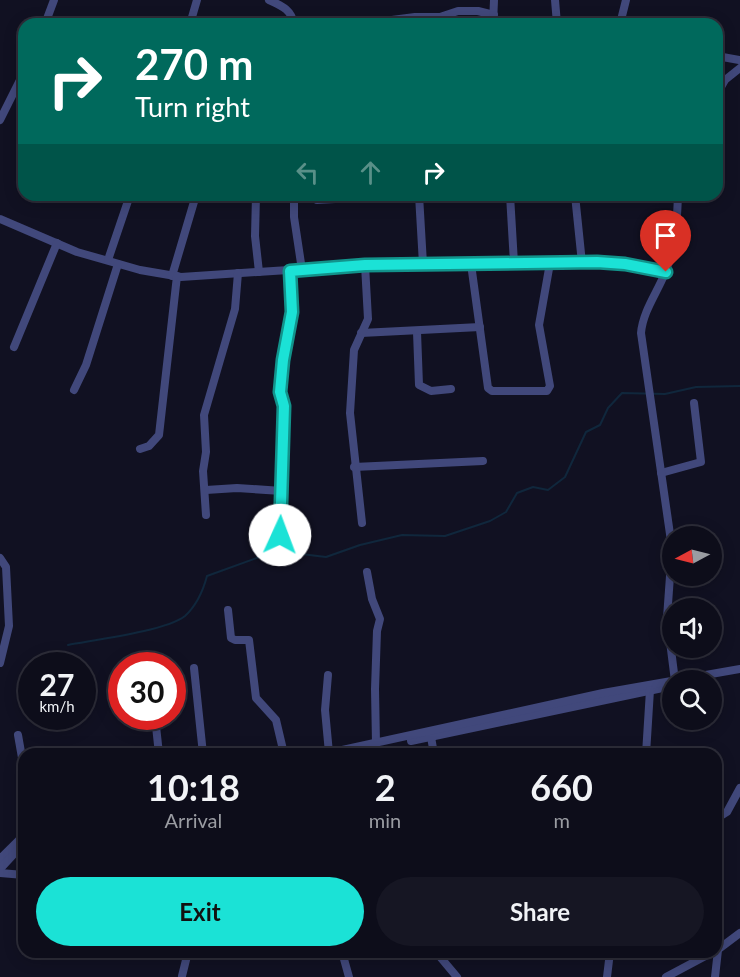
<!DOCTYPE html>
<html lang="en">
<head>
<meta charset="utf-8">
<style>
	:root { --surface:#0d0d1a; --page:#161623; --text:#f1f3f6; --muted:#9a9ca2; --line:#2d2d39; --accent:#1be2d6 }
	body { margin:0; font-family:Lato,sans-serif; background:var(--page); color:var(--text); height:100vh; display:flex; flex-direction:column; font-size:22px; white-space:nowrap }
	* { box-sizing:border-box; margin:0 }
	p { font-size:20px; color:var(--muted) }
	.icon { flex:none; width:33px; height:33px; fill:none; stroke:currentColor; stroke-width:2; stroke-linecap:round; stroke-linejoin:round }
	.map { position:relative; flex:1; overflow:hidden }
	.panel { position:absolute; left:18px; top:748px; width:704px; height:210px; display:flex; flex-direction:column; background:var(--surface); border-radius:18px; box-shadow:0 3px 15px #0003,0 0 0 2px var(--line) }
	.panel>* { flex:none }
	.hud { position:absolute; left:18px; top:18px; width:705px; height:183px; border-radius:18px; box-shadow:0 3px 15px #0003,0 0 0 2px var(--line); background:#00695c; color:#fff; overflow:hidden }
	.needle { width:39px; rotate:263deg }
	.controls { position:absolute; left:662px; top:526px; display:grid; gap:12px }
	.controls a { display:grid; place-items:center; width:60px; height:60px; border-radius:50%; background:var(--surface); box-shadow:0 3px 15px #0003,0 0 0 2px var(--line); font-size:30px }
	.speed { position:absolute; left:18px; top:652px; display:flex; gap:12px; font-size:30px; font-weight:700; text-align:center }
	.speed>* { display:grid; place-content:center; width:78px; height:78px; border-radius:50%; background:var(--surface); box-shadow:0 3px 15px #0003,0 0 0 2px var(--line); line-height:1 }
	.speed small { font-size:15px; font-weight:400 }
	.speed .limit { border:9px solid #d22; background:#fff; color:#111 }
	.pin { position:absolute; display:grid; place-items:center; width:51px; height:51px; color:#fff; margin:-62px -26px; border-radius:50% 50% 50% 0; rotate:-45deg; box-shadow:0 0 6px #0007 }
	.pin .icon { rotate:45deg }
	.me { position:absolute; width:66px; margin:-33px; rotate:2deg; stroke-linejoin:round; filter:drop-shadow(0 0 4px #0008) }
	.turn { display:flex; align-items:center; gap:21px; height:126px; padding:0 18px; font-size:27px }
	.turn .icon { width:78px; height:78px; stroke-width:2.5 }
	.turn b { display:block; font-size:42px; line-height:51px }
	.lanes { display:flex; align-items:center; height:57px; padding:0 18px; background:#0003; justify-content:center; gap:30px; direction:ltr }
	.lanes .off { opacity:.35 }
	.eta { display:flex; justify-content:space-evenly; align-items:center; height:102px; text-align:center }
	.eta b { font-size:36px; font-weight:700; line-height:42px }
	.cta { display:flex; gap:12px; margin-top:auto; padding:12px 18px }
	.cta a { flex:1; height:69px; border-radius:36px; background:var(--accent); color:#111; font-size:24px; font-weight:700; line-height:69px; text-align:center }
	.cta a+a { background:var(--page); color:var(--text) }
	.map>svg:first-child { display:block }
	.lines { fill:none; stroke-linecap:round; stroke-linejoin:round }
	.stream { stroke:#10273c; stroke-width:2 }
	.minor { stroke:#41487b; stroke-width:8 }
	.route-casing { stroke:#12938b; stroke-width:15 }
	.route { stroke:#1be2d6; stroke-width:10 }
</style>
</head>
<body>
<div class="map">
<svg width="740" height="977" viewBox="0 0 740 977">
	<rect width="100%" height="100%" fill="#112"/>
	<g class="lines">
		<path class="stream" d="M 68,645 C 94,640 166,631 185,616 C 197,605 203,591 207,576 L 276,551 L 326,557 L 360,545 L 402,535 L 445,536 L 490,521 L 506,512 L 517,493 L 533,487 L 548,490 L 565,477 L 586,432 L 600,425 L 608,408 L 622,393 L 665,394 L 696,387 L 740,386"/>
		<g class="minor">
			<path d="M 269,0 C 282,6 291,9 294,24"/>
			<polyline points="555,0 557,24"/>
			<polyline points="448,15 448,24"/>
			<polyline points="384,21 415,17 440,17 458,11 478,11 494,15"/>
			<polyline points="46,22 58,24"/>
			<polyline points="45,24 54,0"/>
			<polyline points="190,24 197,0"/>
			<polyline points="493,24 494,0"/>
			<polyline points="568,24 574,24"/>
			<polyline points="620,24 626,0"/>
			<polyline points="717,56 739,60"/>
			<polyline points="717,94 725,80 740,68"/>
			<polyline points="0,120 24,72"/>
			<polyline points="256,195 255,236 259,272"/>
			<polyline points="294,195 294,217 302,270"/>
			<polyline points="419,195 423,264"/>
			<polyline points="510,195 514,263"/>
			<polyline points="575,195 582,263"/>
			<polyline points="317,200 407,195"/>
			<polyline points="0,219 77,252 140,270 181,277 365,265 597,262 625,264 666,272"/>
			<polyline points="108,260 130,195"/>
			<polyline points="471,264 488,388 492,391 547,391 550,386 539,325 550,263"/>
			<polyline points="172,276 196,195"/>
			<polyline points="417,332 419,385 431,391 451,389"/>
			<polyline points="361,333 480,327"/>
			<polyline points="14,347 57,243"/>
			<polyline points="74,390 86,365 118,264"/>
			<polyline points="140,449 149,446 159,435 177,276"/>
			<polyline points="354,467 483,461"/>
			<polyline points="661,473 701,462 694,403"/>
			<polyline points="206,490 237,488 282,491"/>
			<polyline points="206,515 203,471 206,452 204,415 235,309 238,273"/>
			<polyline points="362,523 350,413 354,350 368,319 365,265"/>
			<polyline points="280,535 284,406 280,392 283,360 292,312 290,271"/>
			<polyline points="0,558 6,567 9,626 0,663"/>
			<polyline points="367,572 372,599 380,619 377,631 375,689 376,744"/>
			<polyline points="228,610 231,638 235,640 249,640 256,698 276,720 284,754"/>
			<polyline points="194,668 203,754"/>
			<polyline points="328,675 325,710 329,753"/>
			<path d="M 675,681 L 667,618 L 672,548 L 641,333 C 643,311 657,293 665,273 C 676,247 677,222 678,195"/>
			<polyline points="155,717 159,754"/>
			<polyline points="18,735 24,769"/>
			<polyline points="431,737 434,754"/>
			<polyline points="411,741 672,686"/>
			<polyline points="324,754 603,693 740,669"/>
			<polyline points="646,754 650,690"/>
			<polyline points="716,819 727,812 740,788"/>
			<polyline points="0,859 24,835"/>
			<polyline points="0,869 24,843"/>
			<polyline points="0,873 24,875"/>
			<polyline points="716,951 740,933"/>
			<polyline points="342,952 349,977"/>
			<polyline points="436,952 457,977"/>
			<polyline points="182,976 188,952"/>
			<polyline points="607,977 610,952"/>
			<polyline points="666,977 713,952"/>
			<polyline points="715,977 718,950"/>
		</g>
	</g>
	<g class="lines">
		<g class="route-casing">
			<polyline id="route" points="280,535 284,406 280,392 283,360 292,312 290,271 365,265 597,262 625,264 666,272"/>
		</g>
		<use href="#route" class="route"/>
	</g>
</svg>
<div class="controls">
<a><svg class="needle" viewBox="-14 -14 28 28"><path d="M0-13l5 13h-10z" fill="#e53935"/><path d="M0 13l5-13h-10z" fill="#9a9ca2"/></svg></a>
<a><svg class="icon" aria-label="sound" viewBox="0 0 24 24"><path d="M4 9h4l5-4v14l-5-4H4zM17 9q2 3 0 6"/></svg></a>
<a><svg class="icon" aria-label="search" viewBox="0 0 24 24"><circle cx="10" cy="10" r="6"/><path d="M15 15l6 6"/></svg></a>
</div>
<div class="speed"><div>27<small>km/h</small></div><div class="limit">30</div></div>
<div class="pin" style="left:666px;top:272px;background:#d93025"><svg class="icon" aria-label="arrive" viewBox="0 0 24 24"><path d="M6 21V4h12l-3 4 3 4H6"/></svg></div>
<svg class="me" style="left:280px;top:535px" viewBox="-20 -20 40 40"><circle r="19" fill="#fff"/><path d="M0-13L10 11 0 6-10 11z" fill="#1be2d6"/></svg>
<div class="hud">
<div class="turn"><svg class="icon" aria-label="right" viewBox="0 0 24 24"><path d="M7 20v-9h11M14 6l5 5-5 5"/></svg><div><b>270 m</b>Turn right</div></div>
<div class="lanes"><svg class="icon off" aria-label="left" viewBox="0 0 24 24"><path d="M17 20v-9H6M10 6l-5 5 5 5"/></svg><svg class="icon off" aria-label="ahead" viewBox="0 0 24 24"><path d="M12 20V5M6 11l6-6 6 6"/></svg><svg class="icon" aria-label="right" viewBox="0 0 24 24"><path d="M7 20v-9h11M14 6l5 5-5 5"/></svg></div>
</div>
<section class="panel">
<div class="eta">
<div><b>10:18</b><p>Arrival</p></div>
<div><b>2</b><p>min</p></div>
<div><b>660</b><p>m</p></div>
</div>
<div class="cta"><a>Exit</a><a>Share</a></div>
</section>
</div>
</body>
</html>
